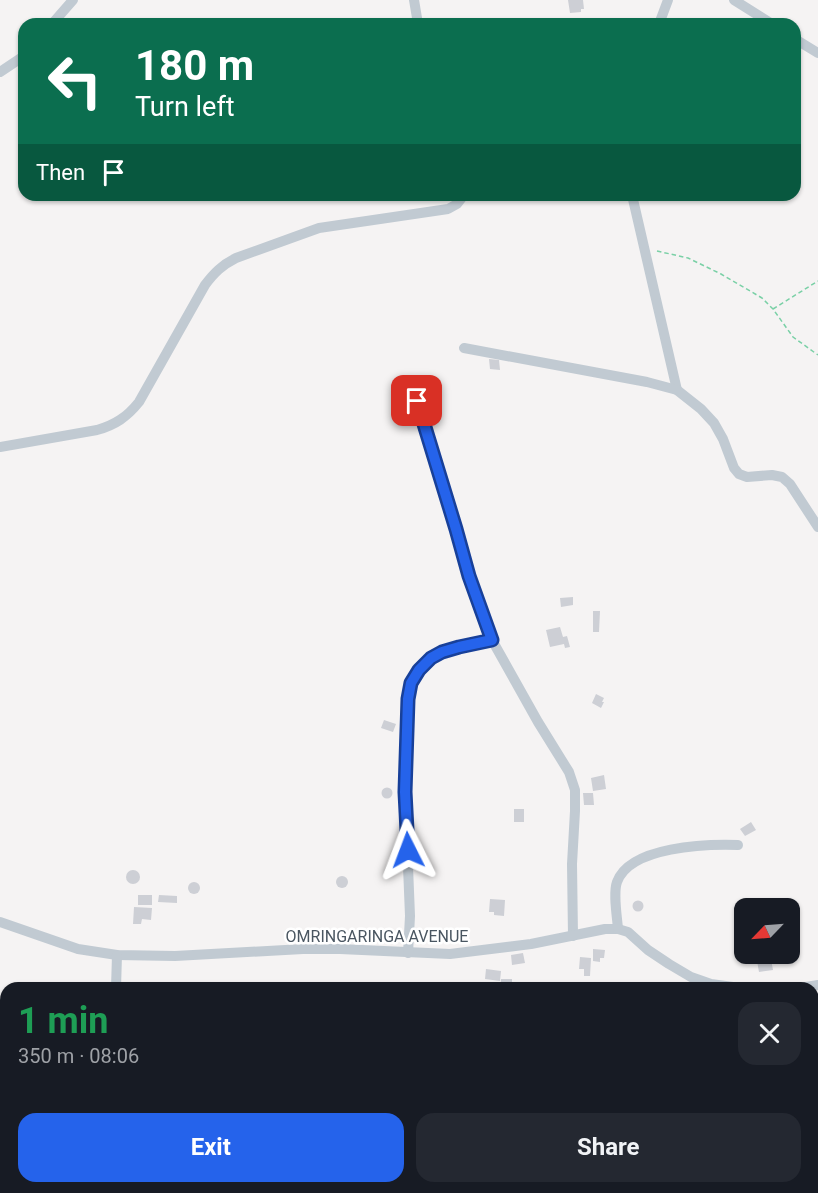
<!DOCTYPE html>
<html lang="en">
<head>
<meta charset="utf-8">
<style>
	:root { --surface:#171b24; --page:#242831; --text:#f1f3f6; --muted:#9ea1a6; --accent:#2563eb }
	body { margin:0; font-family:Roboto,sans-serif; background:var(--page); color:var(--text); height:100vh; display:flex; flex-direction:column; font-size:22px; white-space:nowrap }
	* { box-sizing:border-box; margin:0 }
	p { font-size:20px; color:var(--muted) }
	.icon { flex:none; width:33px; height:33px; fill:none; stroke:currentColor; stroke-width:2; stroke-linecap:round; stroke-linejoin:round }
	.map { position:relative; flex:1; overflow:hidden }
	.sheet { position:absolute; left:0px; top:982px; width:819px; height:212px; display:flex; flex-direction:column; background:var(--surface); border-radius:18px 18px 0 0; box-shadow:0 2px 4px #0004 }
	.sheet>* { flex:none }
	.hud { position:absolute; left:18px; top:18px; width:783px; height:183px; border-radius:18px; box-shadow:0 2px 4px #0004; background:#0b6e4f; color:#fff; overflow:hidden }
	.needle { width:39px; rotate:245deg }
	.buttons { position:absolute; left:734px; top:898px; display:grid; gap:12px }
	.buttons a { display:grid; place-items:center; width:66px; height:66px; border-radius:12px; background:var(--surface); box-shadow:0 2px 4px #0004; font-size:30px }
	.pin { position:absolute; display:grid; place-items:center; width:51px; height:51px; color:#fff; margin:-26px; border-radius:12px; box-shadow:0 3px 9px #0006 }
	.me { position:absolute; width:66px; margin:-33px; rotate:357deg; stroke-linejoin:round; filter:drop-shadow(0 0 4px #0008) }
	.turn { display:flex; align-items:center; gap:21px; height:126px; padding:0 18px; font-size:27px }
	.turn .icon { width:78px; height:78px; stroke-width:2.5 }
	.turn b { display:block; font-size:42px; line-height:51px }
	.then { display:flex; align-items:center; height:57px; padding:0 18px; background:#0003; gap:12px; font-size:22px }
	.round { display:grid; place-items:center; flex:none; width:63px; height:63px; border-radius:18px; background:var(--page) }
	.overview { display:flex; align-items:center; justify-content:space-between; height:102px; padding:0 18px }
	h1 { font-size:36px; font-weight:700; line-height:45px; color:#1e9e55 }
	.primary-button { display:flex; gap:12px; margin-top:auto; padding:12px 18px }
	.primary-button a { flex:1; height:69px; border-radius:18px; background:var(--accent); color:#fff; font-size:24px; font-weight:700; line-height:69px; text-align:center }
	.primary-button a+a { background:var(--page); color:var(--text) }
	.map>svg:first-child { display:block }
	.building { fill:#cdcfd5 }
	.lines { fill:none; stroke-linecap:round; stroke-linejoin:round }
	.path { stroke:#7ad0a6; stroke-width:1.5; stroke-dasharray:4.5 3; stroke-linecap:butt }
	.minor { stroke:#c1cad2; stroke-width:10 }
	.route-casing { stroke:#184099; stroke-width:15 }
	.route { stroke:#2563eb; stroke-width:10 }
	.labels { text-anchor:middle; stroke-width:5; stroke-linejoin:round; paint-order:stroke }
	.street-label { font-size:16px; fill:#4a5661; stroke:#fff }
</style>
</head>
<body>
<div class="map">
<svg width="818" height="1193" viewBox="0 0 818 1193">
	<rect width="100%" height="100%" fill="#f5f3f3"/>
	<g class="building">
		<polygon points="568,0 583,0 584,9 581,9 581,12 570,13"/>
		<polygon points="489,359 499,360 500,370 490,369"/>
		<polygon points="573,597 573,605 561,607 560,598"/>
		<polygon points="593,611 600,611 599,632 593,632"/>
		<polygon points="560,627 563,637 567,636 570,647 565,648 564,644 550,647 546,630"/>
		<polygon points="596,694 604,698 602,702 604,702 601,708 592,703"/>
		<polygon points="384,720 396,724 393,732 381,728"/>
		<polygon points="604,775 606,789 593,791 591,778"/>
		<circle cx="387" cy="793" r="5.5"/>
		<polygon points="583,793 593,793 594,805 584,805"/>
		<rect x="514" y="809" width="10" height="13"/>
		<polygon points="751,822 756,830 745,836 740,829"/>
		<circle cx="133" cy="877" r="7"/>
		<circle cx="342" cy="882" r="6"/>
		<circle cx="194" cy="888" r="6"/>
		<rect x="138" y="895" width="14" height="10"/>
		<polygon points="159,895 177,896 177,903 158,902"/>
		<polygon points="490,899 505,900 504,916 494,915 494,912 489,912"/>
		<circle cx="638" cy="906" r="5.5"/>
		<polygon points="134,907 152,908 151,920 142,919 141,924 133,924"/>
		<polygon points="431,928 443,929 442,941 430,940"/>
		<polygon points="593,949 605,950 604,958 600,958 600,962 593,961"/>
		<polygon points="523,953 525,963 512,965 511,955"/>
		<polygon points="580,957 591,958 590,976 584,976 584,969 579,969"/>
		<polygon points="771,959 773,970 759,972 757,961"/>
		<polygon points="486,969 501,971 500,981 485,979"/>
		<polygon points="501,979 512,979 512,986 518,987 518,988 501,988"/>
	</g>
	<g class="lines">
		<g class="path">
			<polyline points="657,251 688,258 721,274 762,298 773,309 793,337 818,355"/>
			<polyline points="773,309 818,281"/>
		</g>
		<g class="minor">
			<polyline points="414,0 418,24"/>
			<polyline points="734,0 772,24"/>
			<polyline points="52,24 73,0"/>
			<polyline points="659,24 668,0"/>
			<polyline points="795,39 818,53"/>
			<polyline points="0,72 24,56"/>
			<polyline points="632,195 677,390"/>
			<polyline points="464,348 647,382 677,390 701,409 714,423 723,439 734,468 739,474 747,477 772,475 782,477 790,484 818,527"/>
			<polyline points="417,401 456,529 469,576 492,640 538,722 569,772 575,790 575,811 572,864 573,936"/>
			<path d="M 0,447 L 97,430 C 115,425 127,417 139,402 L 205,285 C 214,273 222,265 236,258 L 319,228 L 448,209 L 457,204 L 464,195"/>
			<polyline points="0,922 78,949 117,955 175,956 303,949 340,949 450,954 531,944 605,929 618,929 628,932 648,950 669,964 691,977 711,984 740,988"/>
			<path d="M 618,929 C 617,916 613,893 617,882 C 630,846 707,844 738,845"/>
			<polyline points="408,953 410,916 405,792 408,699 411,683 419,670 431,658 442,652 459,647 492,640"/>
			<polyline points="116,988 117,955"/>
			<polyline points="800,988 818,985"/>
			<polyline points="65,1193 66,1188"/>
		</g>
	</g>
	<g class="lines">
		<g class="route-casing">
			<polyline id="route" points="408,850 405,792 408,699 411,683 419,670 431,658 442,652 459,647 492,640 469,576 456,529 417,401"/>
		</g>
		<use href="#route" class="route"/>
	</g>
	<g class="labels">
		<g class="street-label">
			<text x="377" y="942">OMRINGARINGA AVENUE</text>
		</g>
	</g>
</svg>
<div class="buttons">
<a><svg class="needle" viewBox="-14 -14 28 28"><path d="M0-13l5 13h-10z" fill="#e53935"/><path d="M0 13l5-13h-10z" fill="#9ea1a6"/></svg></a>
</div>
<div class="pin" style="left:417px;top:401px;background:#d93025"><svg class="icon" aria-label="arrive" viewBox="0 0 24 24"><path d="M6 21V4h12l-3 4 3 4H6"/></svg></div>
<svg class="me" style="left:408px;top:850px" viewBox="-20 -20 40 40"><path d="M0-17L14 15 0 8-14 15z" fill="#2563eb" stroke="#fff" stroke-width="4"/></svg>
<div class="hud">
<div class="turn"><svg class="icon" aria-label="left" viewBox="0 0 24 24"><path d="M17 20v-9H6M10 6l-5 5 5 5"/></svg><div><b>180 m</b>Turn left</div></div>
<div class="then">Then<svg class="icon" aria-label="arrive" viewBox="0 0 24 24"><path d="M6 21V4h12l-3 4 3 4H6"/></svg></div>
</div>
<section class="sheet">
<div class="overview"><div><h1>1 min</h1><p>350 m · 08:06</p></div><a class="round"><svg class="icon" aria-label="close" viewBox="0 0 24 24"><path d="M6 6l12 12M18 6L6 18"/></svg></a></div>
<div class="primary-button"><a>Exit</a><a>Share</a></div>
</section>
</div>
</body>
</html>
